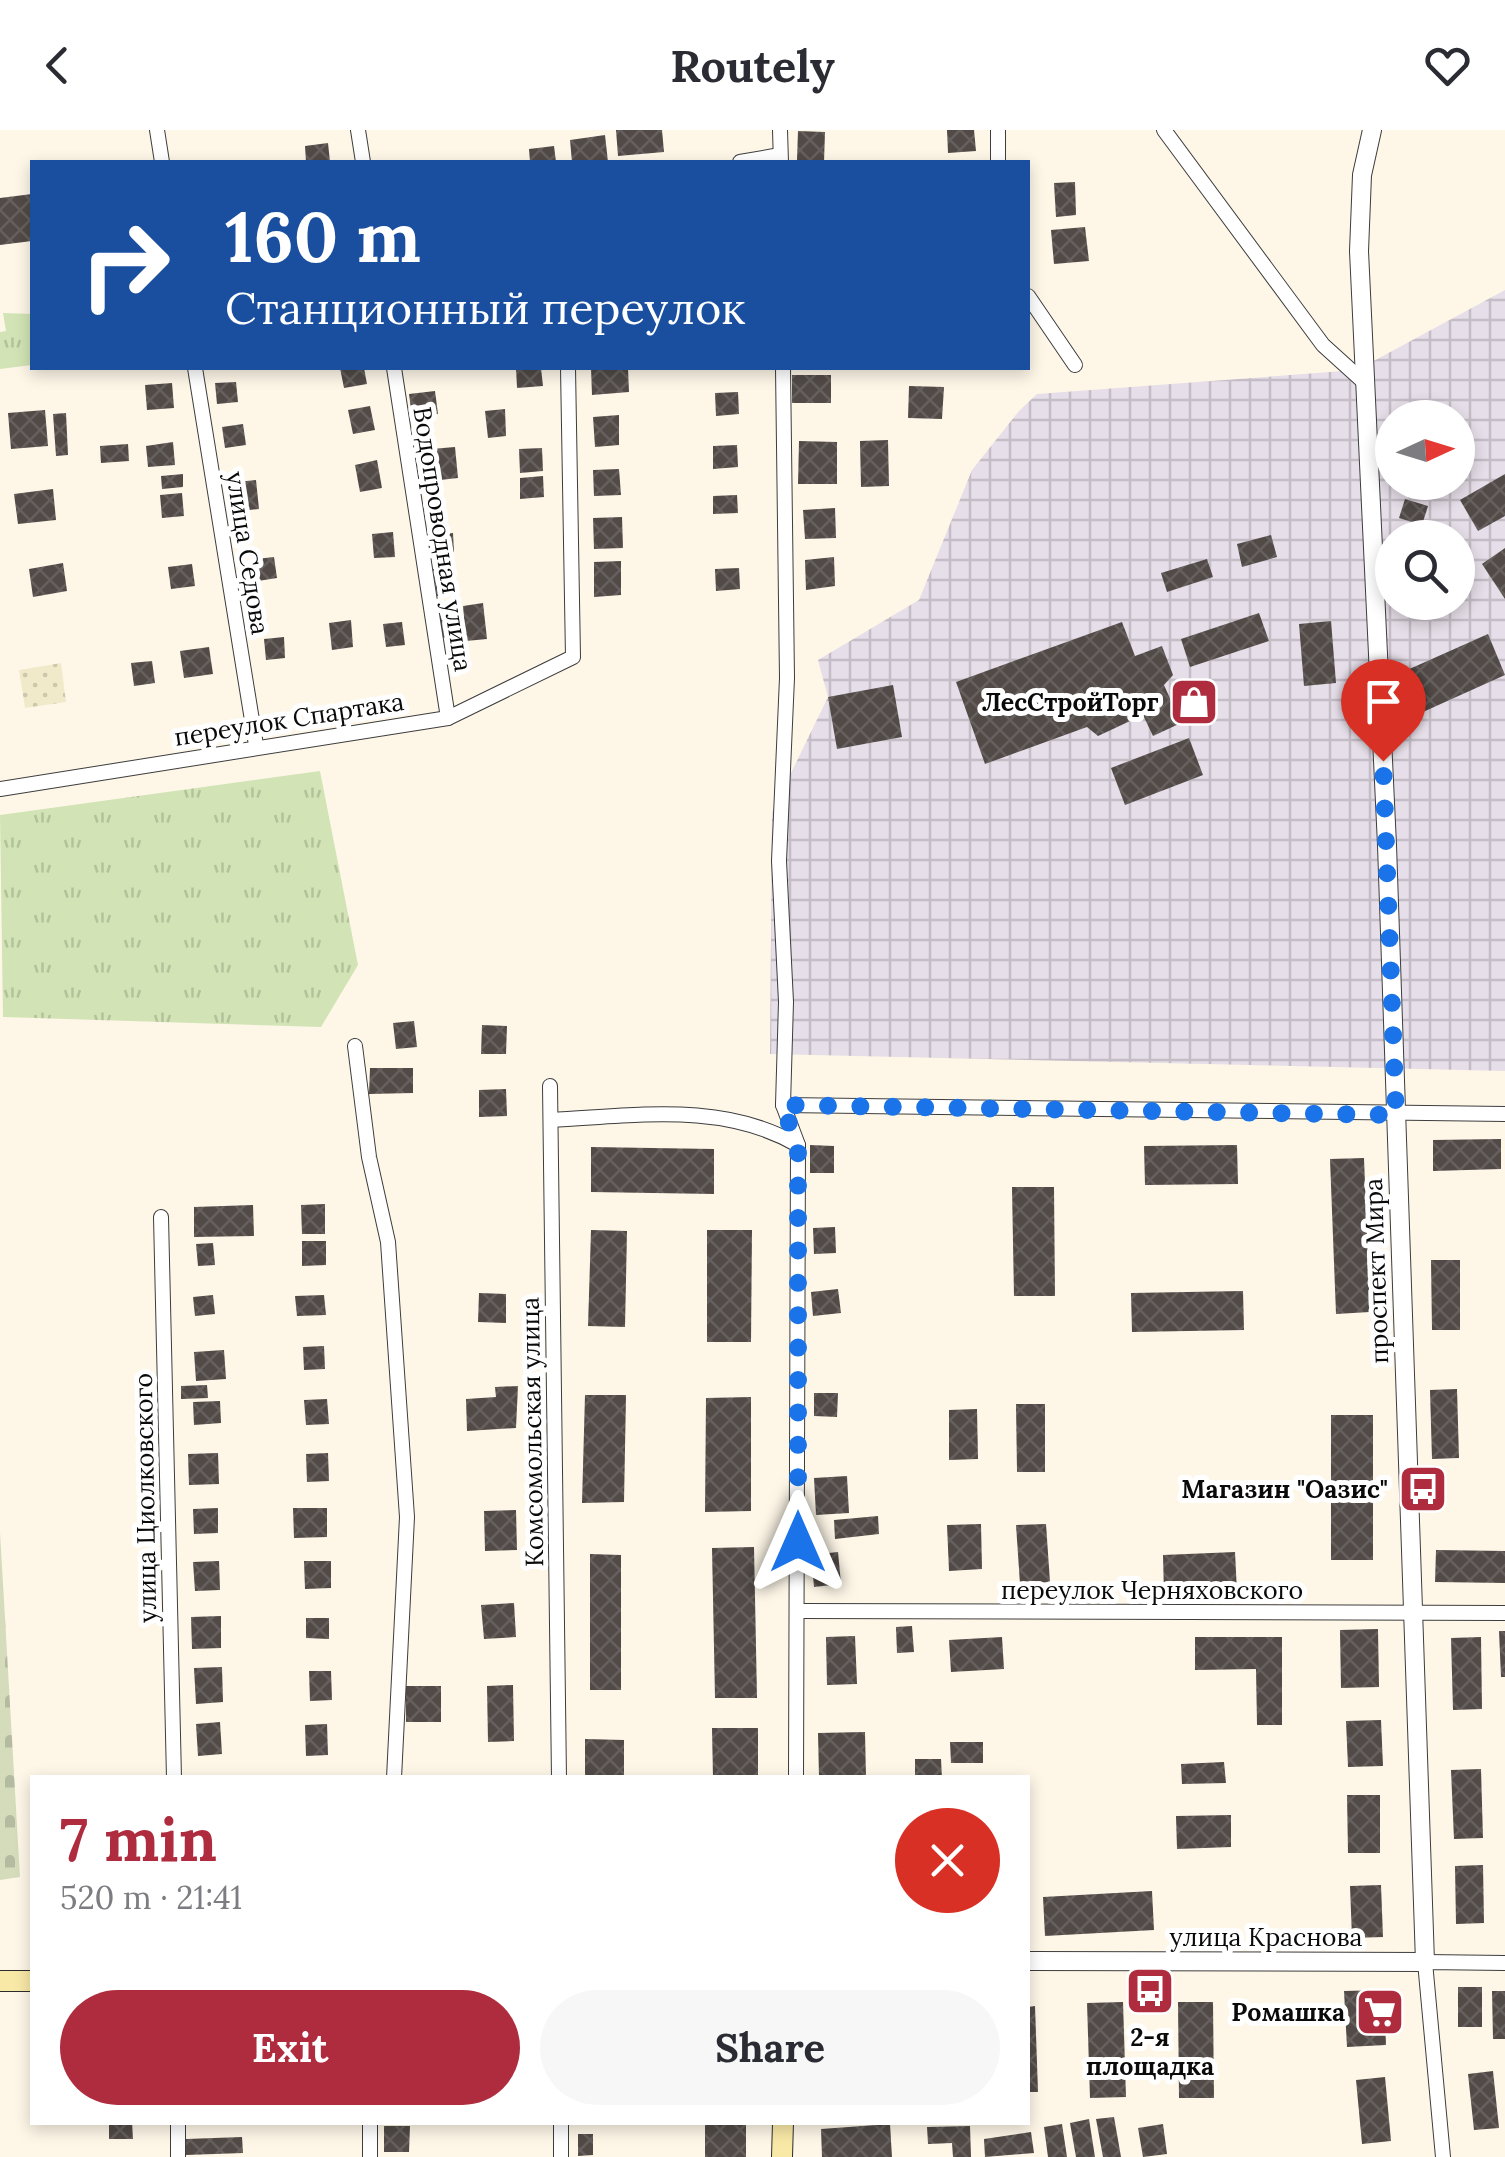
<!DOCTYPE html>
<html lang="en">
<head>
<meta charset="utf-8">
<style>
	:root { --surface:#fff; --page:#f7f7f7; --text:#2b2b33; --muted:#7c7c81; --accent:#af2c3e }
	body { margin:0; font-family:Lora,serif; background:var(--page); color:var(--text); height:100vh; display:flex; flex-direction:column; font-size:38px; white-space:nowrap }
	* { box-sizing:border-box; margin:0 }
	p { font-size:32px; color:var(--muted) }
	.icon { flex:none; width:55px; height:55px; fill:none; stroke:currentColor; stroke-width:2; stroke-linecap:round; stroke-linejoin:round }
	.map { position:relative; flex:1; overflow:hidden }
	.panel { position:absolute; left:30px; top:1645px; width:1000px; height:350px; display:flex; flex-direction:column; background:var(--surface); border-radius:0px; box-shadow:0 5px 15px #0003 }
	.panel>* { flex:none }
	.guide { position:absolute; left:30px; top:30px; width:1000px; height:210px; border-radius:0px; box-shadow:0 5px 15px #0003; background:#1a4fa0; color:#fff; overflow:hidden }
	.needle { width:65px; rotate:86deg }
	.buttons { position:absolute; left:1375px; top:270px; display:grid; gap:20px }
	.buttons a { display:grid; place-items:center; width:100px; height:100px; border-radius:50%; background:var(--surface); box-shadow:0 5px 15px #0003; font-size:50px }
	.pin { position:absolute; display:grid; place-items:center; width:85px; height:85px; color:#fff; margin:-102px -42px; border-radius:50% 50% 50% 0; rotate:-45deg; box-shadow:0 0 10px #0007 }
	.pin .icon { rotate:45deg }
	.me { position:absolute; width:110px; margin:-55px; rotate:0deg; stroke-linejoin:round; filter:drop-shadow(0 0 8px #0008) }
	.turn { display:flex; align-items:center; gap:35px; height:210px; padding:0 30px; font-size:45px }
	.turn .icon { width:130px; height:130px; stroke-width:2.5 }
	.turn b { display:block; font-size:70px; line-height:85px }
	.round { display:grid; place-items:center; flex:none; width:105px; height:105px; border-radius:52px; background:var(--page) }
	.head { display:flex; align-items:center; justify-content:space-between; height:170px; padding:0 30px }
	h1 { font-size:60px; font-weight:700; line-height:75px; color:var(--accent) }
	.button { display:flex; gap:20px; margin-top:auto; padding:20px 30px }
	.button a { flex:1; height:115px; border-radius:60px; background:var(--accent); color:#fff; font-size:40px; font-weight:700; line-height:115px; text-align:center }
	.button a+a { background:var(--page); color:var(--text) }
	header { display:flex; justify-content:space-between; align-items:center; height:130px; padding:0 30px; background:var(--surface); font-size:45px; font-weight:700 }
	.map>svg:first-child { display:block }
	.industrial { fill:url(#industrial-grid); fill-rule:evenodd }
	.farmland { fill:url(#farmland-dots) }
	.grass { fill:url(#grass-tufts) }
	.cemetery { fill:url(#cemetery-stones) }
	.building { fill:url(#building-cross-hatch) }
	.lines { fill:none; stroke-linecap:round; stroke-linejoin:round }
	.minor-casing { stroke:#3d3d3d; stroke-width:16 }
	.tertiary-casing { stroke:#3d3d3d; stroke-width:20 }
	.secondary-casing { stroke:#2c2c2c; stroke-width:22 }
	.minor { stroke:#fff; stroke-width:14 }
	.tertiary { stroke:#fff; stroke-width:18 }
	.secondary { stroke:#f9e9a7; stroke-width:20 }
	.route { stroke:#1a73e8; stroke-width:18; stroke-dasharray:0 32.4 }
	.labels { text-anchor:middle; stroke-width:10; stroke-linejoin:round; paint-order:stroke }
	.street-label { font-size:25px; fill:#0a0a0a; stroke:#fff }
	.poi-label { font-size:25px; font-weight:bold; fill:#0a0a0a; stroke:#fff; text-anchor:end }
</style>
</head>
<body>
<header><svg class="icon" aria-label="back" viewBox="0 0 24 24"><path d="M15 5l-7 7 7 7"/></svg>Routely<svg class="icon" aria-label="heart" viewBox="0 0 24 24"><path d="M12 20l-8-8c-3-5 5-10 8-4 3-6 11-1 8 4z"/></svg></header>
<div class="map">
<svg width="1505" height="2027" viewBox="0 0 1505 2027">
	<defs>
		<pattern id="industrial-grid" width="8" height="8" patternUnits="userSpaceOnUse" patternTransform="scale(2.5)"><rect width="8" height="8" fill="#e6dee8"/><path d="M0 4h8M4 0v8" fill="none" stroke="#c4bdc6"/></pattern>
		<pattern id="farmland-dots" width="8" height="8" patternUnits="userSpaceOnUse" patternTransform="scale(2.5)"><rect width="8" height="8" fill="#f1eaca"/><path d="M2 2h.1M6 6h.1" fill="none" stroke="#cdc7ac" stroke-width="1.8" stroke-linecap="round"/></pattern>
		<pattern id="grass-tufts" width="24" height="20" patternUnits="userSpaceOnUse" patternTransform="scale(2.5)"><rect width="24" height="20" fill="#d2e4b5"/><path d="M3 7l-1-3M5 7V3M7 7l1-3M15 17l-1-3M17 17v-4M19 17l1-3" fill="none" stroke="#b3c29a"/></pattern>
		<pattern id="cemetery-stones" width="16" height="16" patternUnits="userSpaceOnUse" patternTransform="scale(2.5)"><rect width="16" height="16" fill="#d4dcbc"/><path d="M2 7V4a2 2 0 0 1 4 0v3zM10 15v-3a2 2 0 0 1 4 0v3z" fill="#b5bba0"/></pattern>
		<pattern id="building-cross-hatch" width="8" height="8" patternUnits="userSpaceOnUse" patternTransform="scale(2.5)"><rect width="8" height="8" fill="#514a47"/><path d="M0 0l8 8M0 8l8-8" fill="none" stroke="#65605d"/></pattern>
	</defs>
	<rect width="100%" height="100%" fill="#fef7e8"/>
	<path class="industrial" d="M 1505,160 L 1505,941 L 770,924 L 772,682 L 828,567 L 818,530 L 919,470 L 972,340 L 1019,281 L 1037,264 L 1357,240 ZM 1392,288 L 1458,288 L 1458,352 L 1392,352 ZM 1392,408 L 1458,408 L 1458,472 L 1392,472 Z"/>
	<polygon class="farmland" points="61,533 66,572 25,578 19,540"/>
	<g class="grass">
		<polygon points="3,183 32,184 32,235 0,239 0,202 6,201"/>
		<polygon points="320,641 358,835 321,897 3,887 0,685"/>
	</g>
	<polygon class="cemetery" points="0,1402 20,1747 0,1750"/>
	<g class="building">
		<polygon points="616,0 662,0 664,22 618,26"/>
		<polygon points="947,0 974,0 976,21 948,23"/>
		<polygon points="798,1 825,2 824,32 797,30"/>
		<polygon points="605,5 608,32 572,32 570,10"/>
		<polygon points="328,13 330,32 306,32 305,16"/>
		<polygon points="554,16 556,32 530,32 529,19"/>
		<polygon points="1075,52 1076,85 1056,87 1054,53"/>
		<polygon points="32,64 32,111 0,115 0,68"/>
		<polygon points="1085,97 1089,131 1054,134 1051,100"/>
		<polygon points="340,238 364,238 367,254 344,258"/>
		<polygon points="516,238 541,238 543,256 517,258"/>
		<polygon points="591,238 628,238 629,262 592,265"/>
		<rect x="792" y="245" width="39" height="28"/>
		<polygon points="236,252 238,272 217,274 215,253"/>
		<polygon points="172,253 174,278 147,280 145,255"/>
		<polygon points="909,256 944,257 942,289 908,288"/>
		<polygon points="435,261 438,284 412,287 409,264"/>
		<polygon points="738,262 739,284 716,286 715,263"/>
		<polygon points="370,276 375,300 353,304 348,280"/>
		<polygon points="505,279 506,306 488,308 485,281"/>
		<polygon points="45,280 48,316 11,319 8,283"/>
		<polygon points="66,283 68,325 56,326 53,284"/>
		<polygon points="619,285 619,315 595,317 593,287"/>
		<polygon points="243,294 246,315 225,318 222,297"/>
		<polygon points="888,310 889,356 861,357 860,311"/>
		<polygon points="799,311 837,312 837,354 798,354"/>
		<polygon points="173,312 175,335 148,337 146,316"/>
		<polygon points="128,314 129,331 101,333 100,316"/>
		<polygon points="737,315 738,337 713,339 713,316"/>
		<polygon points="455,317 458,348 422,352 419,320"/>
		<polygon points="542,318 543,341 520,343 519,319"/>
		<polygon points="377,330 382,358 360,362 355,335"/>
		<polygon points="619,339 621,365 594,366 593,340"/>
		<polygon points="183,344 183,357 162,359 161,346"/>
		<polygon points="1505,344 1505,386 1478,401 1460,370"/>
		<polygon points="543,346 544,367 520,369 520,348"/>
		<polygon points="256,350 259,379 230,382 227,353"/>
		<polygon points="53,359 56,390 18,394 14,364"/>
		<polygon points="182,363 184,386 162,388 160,365"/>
		<polygon points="737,365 738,383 713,384 713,366"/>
		<polygon points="1405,369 1428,376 1422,395 1399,388"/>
		<polygon points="835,378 836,408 805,409 803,380"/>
		<polygon points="622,387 623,418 594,419 593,388"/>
		<polygon points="393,402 395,427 374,428 372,404"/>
		<polygon points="453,403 454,422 427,424 425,406"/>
		<polygon points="1271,405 1277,427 1242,437 1237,414"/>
		<polygon points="1505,418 1505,469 1482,434"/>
		<polygon points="274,427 277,448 258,451 256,429"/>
		<polygon points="834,427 835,456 806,460 805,430"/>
		<polygon points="1207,429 1213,447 1167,462 1161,443"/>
		<polygon points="621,431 621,465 594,467 594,432"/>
		<polygon points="63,433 67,461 33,467 29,439"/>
		<polygon points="192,434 195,456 171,459 168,437"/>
		<polygon points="454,436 456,463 437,466 433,439"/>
		<polygon points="739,438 740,459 716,461 715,439"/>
		<polygon points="483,473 487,509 466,511 463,476"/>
		<polygon points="1259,483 1269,511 1190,537 1181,509"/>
		<polygon points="456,484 458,506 439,508 437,486"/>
		<polygon points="351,490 353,517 332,520 329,493"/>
		<polygon points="1331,491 1336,553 1304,556 1299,494"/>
		<polygon points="402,492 405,515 386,517 383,494"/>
		<polygon points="1122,492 1135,526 1162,516 1173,545 1164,555 1181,593 1153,606 1143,585 1098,606 1087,597 985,634 956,552"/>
		<polygon points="1488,504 1505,545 1414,586 1396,545"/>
		<polygon points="284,507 285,528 266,530 264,509"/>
		<polygon points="209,517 213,544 184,548 180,521"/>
		<polygon points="152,531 155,553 134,556 131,533"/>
		<polygon points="893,555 902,607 837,619 828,567"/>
		<polygon points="1189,608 1203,645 1125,675 1111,638"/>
		<polygon points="414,891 417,917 396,919 393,893"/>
		<polygon points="482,895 507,896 506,924 481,924"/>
		<polygon points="370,938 413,938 413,963 369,964"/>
		<polygon points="506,959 507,986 479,987 479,960"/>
		<polygon points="1501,1009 1501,1039 1433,1041 1433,1010"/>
		<polygon points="810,1015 834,1016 834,1043 810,1043"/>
		<polygon points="1237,1015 1238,1054 1145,1055 1144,1016"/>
		<polygon points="591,1017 714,1019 714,1064 591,1062"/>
		<polygon points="1364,1028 1370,1182 1336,1184 1330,1029"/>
		<polygon points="1012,1057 1054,1057 1055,1166 1014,1166"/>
		<polygon points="325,1074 325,1104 302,1104 301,1075"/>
		<polygon points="253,1075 254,1106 194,1107 194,1077"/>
		<polygon points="835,1097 836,1123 814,1124 813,1098"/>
		<polygon points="591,1100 627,1101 625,1197 588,1196"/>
		<polygon points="707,1100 752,1100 751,1212 707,1212"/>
		<polygon points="302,1111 326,1111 326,1135 302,1136"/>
		<polygon points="213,1113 215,1135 198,1136 196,1114"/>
		<polygon points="1431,1130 1460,1130 1460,1200 1432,1200"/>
		<polygon points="838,1159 841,1183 813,1186 811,1162"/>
		<polygon points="1243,1161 1244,1200 1132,1202 1131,1163"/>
		<polygon points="479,1163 506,1164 506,1193 478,1192"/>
		<polygon points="213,1165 215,1184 195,1186 193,1167"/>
		<polygon points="324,1165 326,1185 297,1186 295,1166"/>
		<polygon points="324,1216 325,1239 304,1240 303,1217"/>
		<polygon points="224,1220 226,1249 196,1251 194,1222"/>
		<polygon points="207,1255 208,1268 181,1269 181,1256"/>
		<polygon points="518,1256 516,1298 467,1301 466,1269 496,1267 495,1257"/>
		<polygon points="1457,1259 1459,1328 1432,1329 1430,1260"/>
		<polygon points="814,1263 838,1263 837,1287 814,1286"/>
		<polygon points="585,1265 626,1265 624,1372 582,1373"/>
		<polygon points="751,1267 751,1381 705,1382 706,1268"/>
		<polygon points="327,1269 329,1294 306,1295 304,1270"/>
		<polygon points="220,1271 221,1293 194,1295 193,1272"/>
		<polygon points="1016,1274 1045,1274 1045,1342 1017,1342"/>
		<polygon points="977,1279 978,1329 949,1330 949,1280"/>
		<rect x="1331" y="1285" width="42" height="145"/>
		<polygon points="218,1323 219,1354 189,1355 188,1324"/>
		<polygon points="328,1323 329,1351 307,1352 306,1324"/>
		<polygon points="847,1346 849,1383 816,1385 814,1348"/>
		<polygon points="218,1378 218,1403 194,1404 193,1379"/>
		<polygon points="293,1378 327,1378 327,1407 294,1408"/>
		<polygon points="516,1380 517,1420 485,1421 484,1381"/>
		<polygon points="878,1386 879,1404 835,1409 834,1390"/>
		<polygon points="981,1394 982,1439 949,1441 947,1395"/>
		<polygon points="1046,1394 1050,1452 1020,1454 1016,1395"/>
		<polygon points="754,1417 757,1568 715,1568 712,1418"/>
		<polygon points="1436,1420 1505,1421 1505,1453 1435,1452"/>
		<polygon points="838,1422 841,1454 814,1457 811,1425"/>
		<polygon points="1235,1422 1237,1462 1164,1465 1163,1425"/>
		<polygon points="590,1424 621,1425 621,1560 590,1560"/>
		<polygon points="219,1431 220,1460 195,1461 193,1432"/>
		<polygon points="304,1431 331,1431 331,1458 305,1459"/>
		<polygon points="514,1473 516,1507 484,1509 481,1475"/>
		<polygon points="221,1486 221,1518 192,1519 191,1487"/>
		<polygon points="306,1488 329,1488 329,1509 306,1508"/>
		<polygon points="912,1496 914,1522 897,1523 896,1497"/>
		<polygon points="1378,1499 1379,1557 1341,1558 1340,1500"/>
		<polygon points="1499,1501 1505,1501 1505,1547 1501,1547"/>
		<polygon points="855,1506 857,1554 827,1555 826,1507"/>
		<polygon points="1002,1507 1004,1539 951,1542 949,1510"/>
		<polygon points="1195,1507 1282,1507 1282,1595 1257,1595 1256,1539 1195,1540"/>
		<polygon points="1481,1507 1482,1579 1453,1580 1451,1508"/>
		<polygon points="222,1537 223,1572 196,1574 194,1538"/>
		<polygon points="309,1541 331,1541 332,1570 310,1571"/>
		<polygon points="513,1555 514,1611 488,1612 487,1556"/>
		<rect x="406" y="1556" width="35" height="36"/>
		<polygon points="1381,1590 1383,1636 1348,1637 1346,1591"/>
		<polygon points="220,1592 222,1624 198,1626 196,1594"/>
		<polygon points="327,1594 328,1625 306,1626 305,1595"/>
		<polygon points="712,1598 758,1598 758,1648 713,1648"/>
		<polygon points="865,1602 866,1648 819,1648 818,1603"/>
		<polygon points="585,1609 624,1610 624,1648 585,1648"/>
		<polygon points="950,1612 983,1612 983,1633 951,1633"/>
		<polygon points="915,1629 941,1629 942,1648 915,1648"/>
		<polygon points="1224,1632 1226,1653 1182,1654 1181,1634"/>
		<polygon points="1481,1639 1483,1708 1454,1709 1451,1640"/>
		<polygon points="1347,1665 1380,1665 1380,1723 1348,1723"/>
		<polygon points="1231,1685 1231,1717 1177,1719 1176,1686"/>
		<polygon points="1483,1735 1484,1793 1456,1794 1455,1736"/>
		<polygon points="1381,1755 1383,1807 1352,1808 1350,1756"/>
		<polygon points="1152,1761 1154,1800 1045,1806 1043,1767"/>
		<rect x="1458" y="1857" width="24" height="40"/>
		<polygon points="1384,1860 1386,1915 1347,1917 1344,1861"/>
		<polygon points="1492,1861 1505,1861 1505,1909 1493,1909"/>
		<polygon points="1123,1872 1126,1967 1090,1968 1087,1873"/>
		<polygon points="1178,1872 1213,1872 1214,1968 1179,1968"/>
		<polygon points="1035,1876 1038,1962 1028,1962 1028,1877"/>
		<polygon points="1493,1941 1499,1998 1474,2000 1468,1944"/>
		<polygon points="1385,1947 1391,2011 1362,2014 1356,1950"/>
		<polygon points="1114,1987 1121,2027 1103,2027 1096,1989"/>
		<polygon points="1089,1989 1095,2027 1076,2027 1070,1993"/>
		<polygon points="109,1992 132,1992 133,2009 109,2009"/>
		<rect x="705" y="1992" width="41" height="35"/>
		<polygon points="890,1994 892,2027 822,2027 821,1999"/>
		<polygon points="1062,1994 1067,2027 1048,2027 1044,1997"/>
		<polygon points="1163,1994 1167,2024 1143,2027 1138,1998"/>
		<polygon points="384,1996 410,1996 409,2022 384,2022"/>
		<polygon points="970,1996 971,2027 953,2027 952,2013 928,2014 927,1997"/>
		<polygon points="1031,2002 1034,2023 985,2027 984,2009"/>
		<polygon points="578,2004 593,2004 593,2025 578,2026"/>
		<polygon points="242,2007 243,2023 186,2025 186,2009"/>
	</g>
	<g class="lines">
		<g class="minor-casing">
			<g id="minor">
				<polyline points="157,0 162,32"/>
				<polyline points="358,0 363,32"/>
				<polyline points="780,0 781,32"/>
				<polyline points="1164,0 1323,215 1365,253"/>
				<polyline points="740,32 780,25"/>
				<polyline points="998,32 998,0"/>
				<polyline points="1028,166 1075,235"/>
				<polyline points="195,238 256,615"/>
				<polyline points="394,238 448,588"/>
				<polyline points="783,238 787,548 779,731 786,872 783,975 798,1015 796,1648"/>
				<polyline points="0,659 448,588 573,527 568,238"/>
				<polyline points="355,916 369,1027 388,1112 407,1387 394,1648"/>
				<polyline points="550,956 559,1648"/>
				<polyline points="783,975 1505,984"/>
				<path d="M 551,990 C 635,986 722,971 798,1015"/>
				<polyline points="161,1087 174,1648"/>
				<polyline points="799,1481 1505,1483"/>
				<polyline points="178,2027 178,1992"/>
				<polyline points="370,2027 370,1992"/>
				<polyline points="561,2027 561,1992"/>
				<polyline points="1443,2027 1425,1832 1505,1833"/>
			</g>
		</g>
		<g class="tertiary-casing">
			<polyline id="tertiary" points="1028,1831 1425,1832 1387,715 1359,121 1362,45 1372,0"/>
		</g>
		<g class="secondary-casing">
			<g id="secondary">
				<polyline points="0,1851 32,1851"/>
				<polyline points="782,2027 783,1992"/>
			</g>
		</g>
		<use href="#minor" class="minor"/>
		<use href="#tertiary" class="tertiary"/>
		<use href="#secondary" class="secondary"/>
	</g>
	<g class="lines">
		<polyline class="route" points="798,1412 798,1016 782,975 1396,985 1383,631"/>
	</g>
	<defs>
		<g id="shop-square" transform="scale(2.5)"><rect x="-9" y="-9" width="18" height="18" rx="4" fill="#af2c3e" stroke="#fff"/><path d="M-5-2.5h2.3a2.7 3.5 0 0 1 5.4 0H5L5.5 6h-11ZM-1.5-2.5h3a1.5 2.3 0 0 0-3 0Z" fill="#fff"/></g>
		<g id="bus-square" transform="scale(2.5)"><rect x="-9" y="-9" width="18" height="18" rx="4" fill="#af2c3e" stroke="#fff"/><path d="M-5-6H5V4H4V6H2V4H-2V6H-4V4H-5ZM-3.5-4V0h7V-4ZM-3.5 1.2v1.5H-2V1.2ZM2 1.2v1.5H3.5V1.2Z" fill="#fff"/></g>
		<g id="supermarket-square" transform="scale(2.5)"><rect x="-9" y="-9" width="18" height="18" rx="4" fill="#af2c3e" stroke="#fff"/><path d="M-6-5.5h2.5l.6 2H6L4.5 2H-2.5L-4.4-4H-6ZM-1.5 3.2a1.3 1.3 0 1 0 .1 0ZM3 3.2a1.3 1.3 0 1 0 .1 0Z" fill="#fff"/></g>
	</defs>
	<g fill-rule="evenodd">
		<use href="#shop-square" x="1194" y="572"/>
		<use href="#bus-square" x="1423" y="1359"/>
		<use href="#bus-square" x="1150" y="1861"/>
		<use href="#supermarket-square" x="1380" y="1882"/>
	</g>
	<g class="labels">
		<g class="street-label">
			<text transform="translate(443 409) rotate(81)" y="9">Водопроводная улица</text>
			<text transform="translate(248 423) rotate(81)" y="9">улица Седова</text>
			<text transform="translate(289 589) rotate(-9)" y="9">переулок Спартака</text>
			<text transform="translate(1376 1141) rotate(-92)" y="9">проспект Мира</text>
			<text transform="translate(532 1302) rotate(-91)" y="9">Комсомольская улица</text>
			<text transform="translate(145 1368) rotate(-91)" y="9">улица Циолковского</text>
			<text x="1152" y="1469">переулок Черняховского</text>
			<text x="1266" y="1816">улица Краснова</text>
		</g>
		<g class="poi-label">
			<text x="1159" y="581">ЛесСтройТорг</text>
			<text x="1388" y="1368">Магазин "Оазис"</text>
			<text x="1345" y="1891">Ромашка</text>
			<text x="1150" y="1916" text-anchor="middle">2-я<tspan x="1150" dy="29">площадка</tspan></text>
		</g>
	</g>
</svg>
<div class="buttons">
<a><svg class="needle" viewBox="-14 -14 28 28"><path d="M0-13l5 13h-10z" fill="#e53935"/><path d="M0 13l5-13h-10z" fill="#7c7c81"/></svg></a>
<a><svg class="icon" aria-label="search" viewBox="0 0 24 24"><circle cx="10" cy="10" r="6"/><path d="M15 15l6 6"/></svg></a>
</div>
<div class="pin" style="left:1383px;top:631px;background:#d93025"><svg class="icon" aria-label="arrive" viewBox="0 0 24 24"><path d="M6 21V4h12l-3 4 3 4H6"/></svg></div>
<svg class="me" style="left:798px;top:1412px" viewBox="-20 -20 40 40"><path d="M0-17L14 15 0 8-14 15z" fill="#1a73e8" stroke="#fff" stroke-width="4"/></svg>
<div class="guide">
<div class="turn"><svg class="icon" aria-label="right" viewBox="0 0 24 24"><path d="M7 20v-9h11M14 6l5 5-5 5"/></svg><div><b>160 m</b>Станционный переулок</div></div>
</div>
<section class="panel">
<div class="head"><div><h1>7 min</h1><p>520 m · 21:41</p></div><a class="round" style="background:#d93025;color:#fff"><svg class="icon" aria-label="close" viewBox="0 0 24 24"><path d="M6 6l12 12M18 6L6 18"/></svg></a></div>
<div class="button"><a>Exit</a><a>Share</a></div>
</section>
</div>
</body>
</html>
